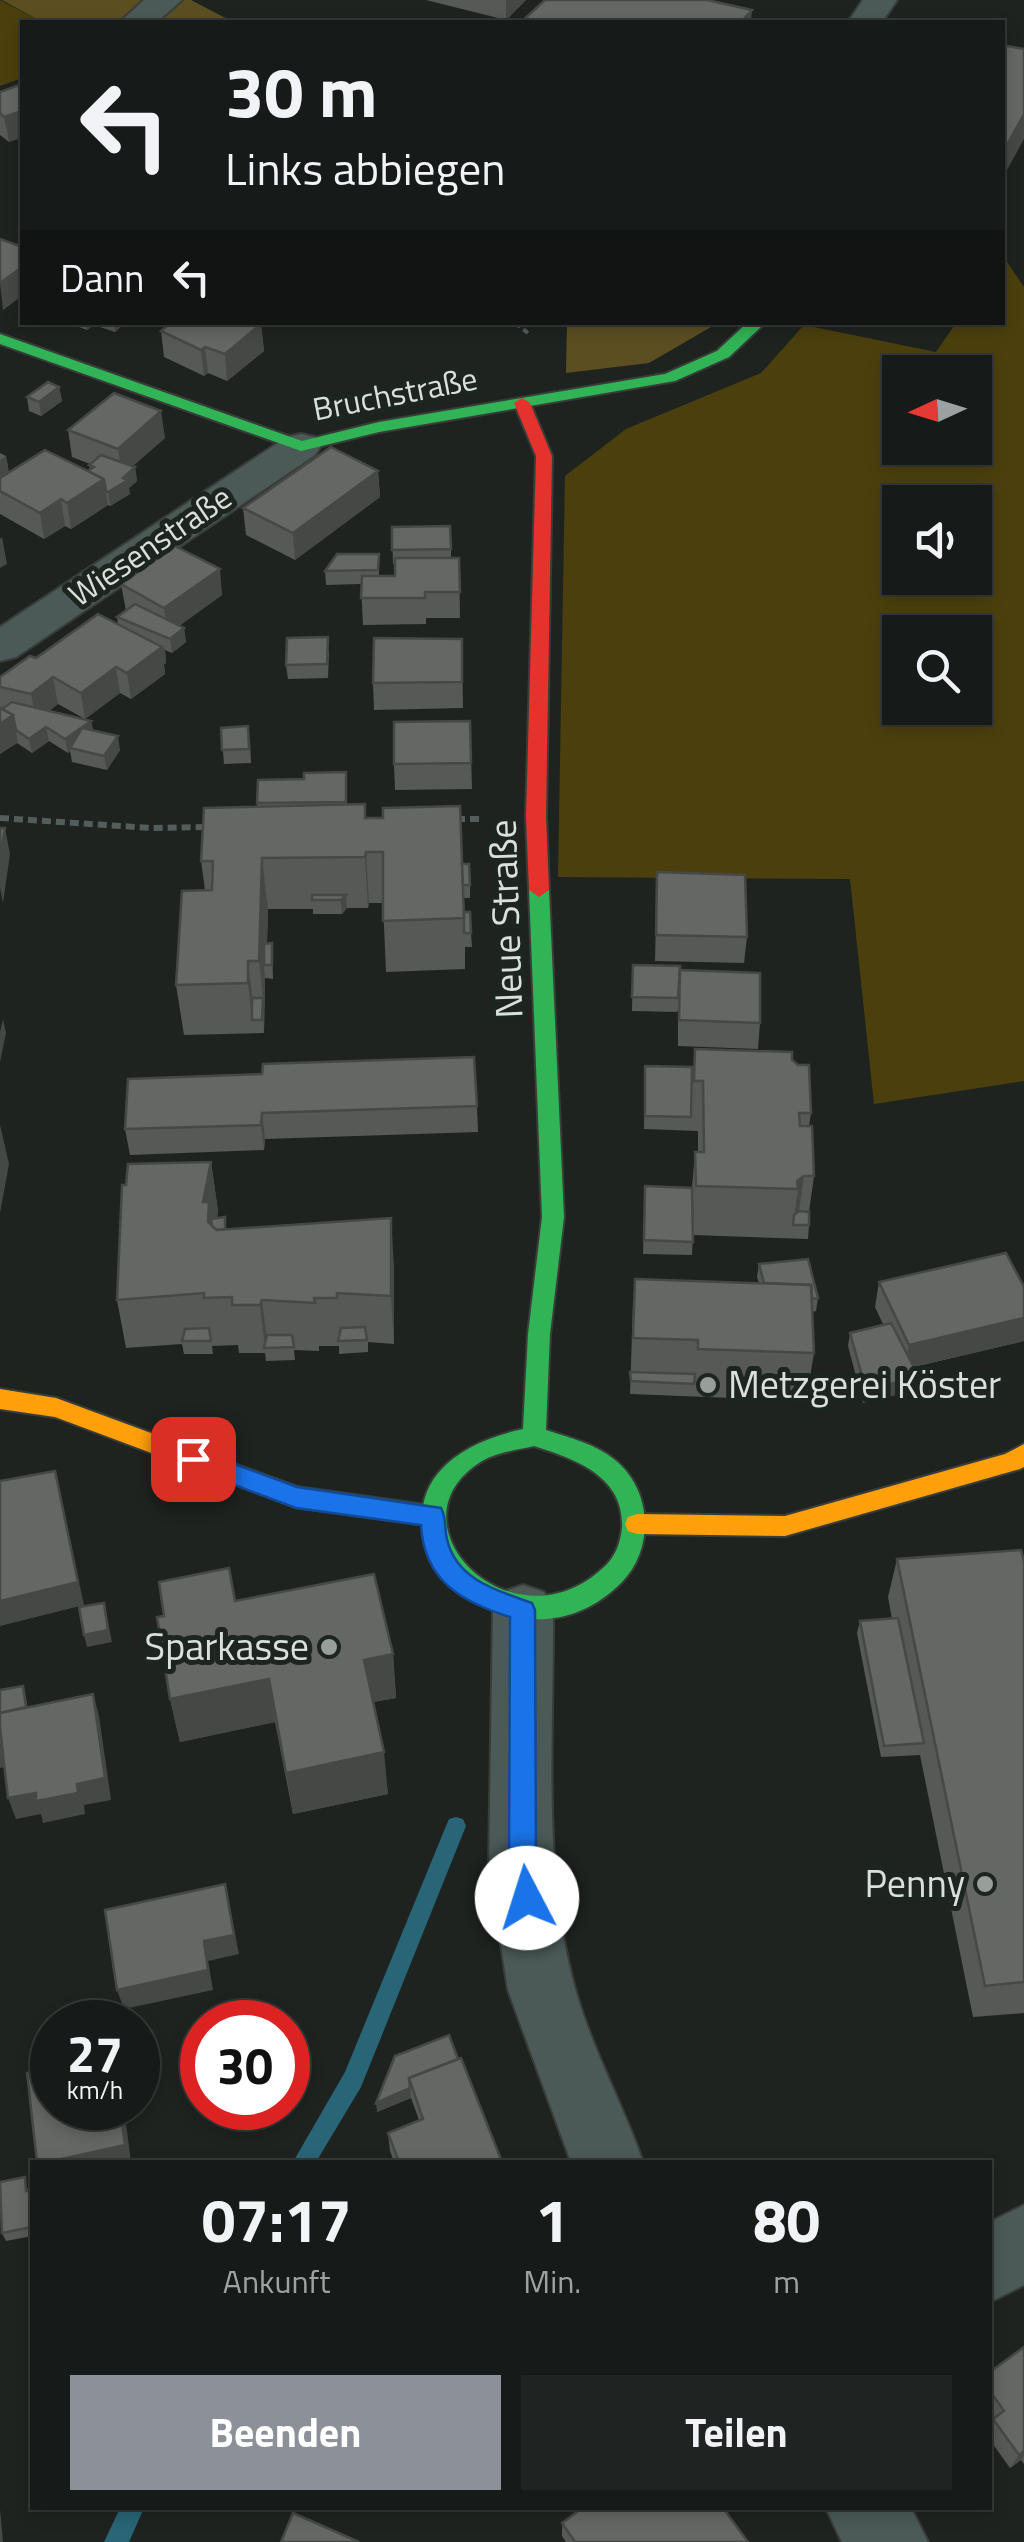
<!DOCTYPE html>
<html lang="de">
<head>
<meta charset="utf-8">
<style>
	:root { --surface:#161a18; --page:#1f2321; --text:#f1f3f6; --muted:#9ea1a2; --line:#353837; --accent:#8c9099 }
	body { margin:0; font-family:"Titillium Web",sans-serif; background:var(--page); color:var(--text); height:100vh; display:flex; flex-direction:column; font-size:38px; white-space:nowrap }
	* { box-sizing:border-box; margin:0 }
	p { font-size:32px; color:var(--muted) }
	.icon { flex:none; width:55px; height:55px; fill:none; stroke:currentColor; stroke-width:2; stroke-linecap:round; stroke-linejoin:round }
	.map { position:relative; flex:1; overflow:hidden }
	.drawer { position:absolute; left:30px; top:2160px; width:962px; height:350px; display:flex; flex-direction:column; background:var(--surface); border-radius:0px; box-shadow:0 5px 15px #0003,0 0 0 2px var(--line) }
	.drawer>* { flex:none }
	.top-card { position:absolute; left:20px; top:20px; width:985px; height:305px; border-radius:0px; box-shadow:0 5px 15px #0003,0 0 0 2px var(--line); background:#161a18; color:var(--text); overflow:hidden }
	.needle { width:65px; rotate:266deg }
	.tools { position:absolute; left:882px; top:355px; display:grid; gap:20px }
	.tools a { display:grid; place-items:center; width:110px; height:110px; border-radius:0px; background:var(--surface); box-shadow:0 5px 15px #0003,0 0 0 2px var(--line); font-size:50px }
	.speed { position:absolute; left:30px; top:2000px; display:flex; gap:20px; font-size:50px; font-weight:700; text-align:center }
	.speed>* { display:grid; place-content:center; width:130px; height:130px; border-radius:50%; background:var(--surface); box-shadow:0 5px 15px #0003,0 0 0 2px var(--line); line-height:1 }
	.speed small { font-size:25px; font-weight:400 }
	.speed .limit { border:15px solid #d22; background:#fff; color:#111 }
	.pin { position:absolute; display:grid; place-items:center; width:85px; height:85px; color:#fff; margin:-42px; border-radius:20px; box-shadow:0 5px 15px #0006 }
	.me { position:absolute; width:110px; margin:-55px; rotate:355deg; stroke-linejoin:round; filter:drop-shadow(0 0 8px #0008) }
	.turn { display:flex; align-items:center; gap:35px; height:210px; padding:0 40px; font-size:45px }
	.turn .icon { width:130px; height:130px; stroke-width:2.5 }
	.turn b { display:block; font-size:70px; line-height:85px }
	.then { display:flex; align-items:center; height:95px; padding:0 40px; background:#0003; gap:20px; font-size:38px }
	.eta { display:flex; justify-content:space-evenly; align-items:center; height:170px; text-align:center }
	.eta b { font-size:60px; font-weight:700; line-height:70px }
	.button { display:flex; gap:20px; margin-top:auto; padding:20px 40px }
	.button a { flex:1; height:115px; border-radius:0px; background:var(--accent); color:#fff; font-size:40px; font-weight:700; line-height:115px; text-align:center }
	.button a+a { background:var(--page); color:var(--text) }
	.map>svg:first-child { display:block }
	.green { fill:#4b400d; fill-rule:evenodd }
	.forest { fill:#5b4f22 }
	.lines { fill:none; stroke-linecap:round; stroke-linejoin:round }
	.stream { fill:#286576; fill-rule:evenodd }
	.street-casing { stroke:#393d3a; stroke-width:4 }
	.fast-casing { stroke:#393d3a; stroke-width:4 }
	.slow-casing { stroke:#393d3a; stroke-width:4 }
	.jam-casing { stroke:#393d3a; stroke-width:4 }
	.path-far1 { stroke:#535e5c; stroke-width:4; stroke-dasharray:8 4; stroke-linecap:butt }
	.path { stroke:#535e5c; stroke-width:6; stroke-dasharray:9 5; stroke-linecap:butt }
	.street { fill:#4b5a57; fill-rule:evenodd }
	.fast { fill:#30b455; fill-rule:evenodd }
	.slow { fill:#ff9f0a; fill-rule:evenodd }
	.jam { fill:#e5322d; fill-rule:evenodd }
	.wall { fill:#565956 }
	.shaded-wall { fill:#464846 }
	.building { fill:#646764; stroke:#464846; stroke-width:2.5 }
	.route { fill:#1a73e8; stroke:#114b97; stroke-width:2.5 }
	.poi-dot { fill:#989e9a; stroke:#1c251f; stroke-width:4 }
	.labels { text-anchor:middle; stroke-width:10; stroke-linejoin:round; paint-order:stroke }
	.far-street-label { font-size:32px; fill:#dae0dc; stroke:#1c251f }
	.street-label { font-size:38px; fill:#dae0dc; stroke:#1c251f }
	.poi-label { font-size:38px; fill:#dae0dc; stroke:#1c251f; text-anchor:end }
</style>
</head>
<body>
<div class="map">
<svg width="1024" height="2542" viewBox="0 0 1024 2542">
	<rect width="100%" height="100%" fill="#1e2320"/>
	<g class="green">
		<polygon points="0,0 42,22 22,22 22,78 0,86"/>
		<path d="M 1003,256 L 1024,287 L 1024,1081 L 874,1104 L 850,879 L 558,877 L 565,476 L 626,429 L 761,373 L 804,325 L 936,352 L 956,323 L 1002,322 ZM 900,372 L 975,372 L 975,448 L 900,448 ZM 900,502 L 975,502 L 975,578 L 900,578 ZM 900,632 L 975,632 L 975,708 L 900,708 Z"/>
	</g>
	<g class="forest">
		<polygon points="2,0 191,0 233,22 42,22"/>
		<polygon points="567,323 567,322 718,323 649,363 566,373"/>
	</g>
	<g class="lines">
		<g class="stream">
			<polygon points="456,1817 463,1819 466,1826 361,2087 316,2162 293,2162 345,2072 446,1826 449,1819"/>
			<polygon points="120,2508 144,2508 129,2542 104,2542"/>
		</g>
		<g class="street-casing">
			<g id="street">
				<polygon points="144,0 182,0 157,22 120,22"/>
				<polygon points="863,0 897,0 882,22 848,22"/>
				<polygon points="301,434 315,437 321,446 315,455 16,657 0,661 0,627 287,437"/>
				<path d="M 523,1585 L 544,1592 L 553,1611 C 554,1736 541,1870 576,1992 C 593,2051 623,2105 643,2162 L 571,2162 L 508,1990 L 489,1868 L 493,1611 L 502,1592 Z"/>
				<polygon points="1024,2205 1024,2285 990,2302 990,2222"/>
				<polygon points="826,2508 911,2508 928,2542 842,2542"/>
			</g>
		</g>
		<g class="fast-casing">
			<g id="fast">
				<polygon points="748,322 766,322 729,357 675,381 379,432 301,451 0,344 0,334 302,441 379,422 665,374 717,351"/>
				<path d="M 539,883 L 549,890 L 564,1217 L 550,1334 L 546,1430 C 570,1438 596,1444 615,1460 C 652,1490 655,1548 622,1582 C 497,1708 301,1478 523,1429 L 528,1334 L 542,1217 L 529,890 ZM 534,1446 C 575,1459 624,1476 622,1527 C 621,1542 615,1558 603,1568 C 511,1653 383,1522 482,1461 C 498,1452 517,1450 534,1446 Z"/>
			</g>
		</g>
		<g class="slow-casing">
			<g id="slow">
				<polygon points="0,1389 56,1398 297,1487 433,1506 442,1509 445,1516 442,1523 433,1526 296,1507 55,1417 0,1409"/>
				<polygon points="1024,1444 1024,1467 1020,1469 785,1536 637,1534 628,1531 625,1524 628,1517 637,1514 785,1516 1005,1454"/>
			</g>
		</g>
		<g class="jam-casing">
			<polygon id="jam" points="522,398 530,403 552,456 546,817 549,890 539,897 529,890 526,817 536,456 514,403"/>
		</g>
		<polyline class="path-far1" points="514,322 528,333"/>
		<g class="path">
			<polyline points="0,818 151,828 208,827"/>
			<polyline points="456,819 483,819"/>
		</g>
		<use href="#street" class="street"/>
		<use href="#fast" class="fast"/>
		<use href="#slow" class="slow"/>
		<use href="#jam" class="jam"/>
	</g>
	<g class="wall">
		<polygon points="426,0 526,0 506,20"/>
		<polygon points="22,84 9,142 0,135 0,92"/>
		<polygon points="65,322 126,322 115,332 94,325 87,330"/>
		<polygon points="261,324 264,351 227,381 208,373 204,376 164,357 161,331"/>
		<polygon points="59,387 62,401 41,416 29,411 27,397"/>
		<polygon points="68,430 165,438 132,466 135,467 137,481 129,488 130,494 110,506 108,505 71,529 65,526 44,539 0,514 0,453 6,456 9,473 88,471 90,470 89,465 90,464 72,457"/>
		<polygon points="378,471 380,497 295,560 246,535 243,508"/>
		<polygon points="392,527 451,549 451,558 459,558 460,618 426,618 426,624 363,625 361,584 326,585 325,571 379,554 379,576 395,576 395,564 393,564"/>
		<polygon points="121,584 222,595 180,625 184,628 186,642 172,653 165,650 166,663 164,664 165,674 131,699 120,693 85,719 58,704 49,711 91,721 93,731 120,750 107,770 72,762 70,751 68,753 49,741 32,753 17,743 0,754 0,677 36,658 118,624 117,617 126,611"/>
		<polygon points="462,639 463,708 374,710 373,683"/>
		<polygon points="329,651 328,678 288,679 286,665"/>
		<polygon points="470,721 472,789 395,790 394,764"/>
		<polygon points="221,728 250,740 251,763 224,764"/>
		<polygon points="258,780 347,786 347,804 366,818 462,864 470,885 470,898 463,898 464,912 471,933 472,947 465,947 465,969 386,972 383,903 369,903 368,908 347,908 342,914 313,914 313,909 268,909 267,944 272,943 273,979 265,978 264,1033 184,1035 176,985 205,890 201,861 257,806"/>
		<polygon points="657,872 747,937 744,963 655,961"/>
		<polygon points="633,965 680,971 760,1023 758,1049 678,1046 678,1010 677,1012 632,1011"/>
		<polygon points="695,1049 792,1060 811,1113 809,1126 814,1176 809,1212 809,1225 808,1239 693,1235 692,1255 643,1254 645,1186 692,1188 695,1152 698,1152 698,1131 644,1129 645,1066 692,1090"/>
		<polygon points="128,1079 477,1106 478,1132 265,1139 264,1150 130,1155 125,1129"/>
		<polygon points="211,1162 218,1211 217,1218 227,1229 394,1266 394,1344 368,1342 368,1352 339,1354 339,1346 319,1346 319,1351 294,1350 295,1360 266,1361 265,1353 239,1353 238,1345 212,1346 213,1354 184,1354 182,1344 126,1348 117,1300 126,1185"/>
		<polygon points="759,1264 818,1298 816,1311 812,1312 814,1353 806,1401 630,1394 633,1303 759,1283 757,1277"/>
		<polygon points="879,1282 1024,1341 914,1367 919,1377 916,1390 863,1403 848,1346 850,1333 883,1324 875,1307"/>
		<polygon points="897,1559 1024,1562 1024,2013 973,2017 920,1755 881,1757 857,1633 860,1621 892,1619 888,1597"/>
		<polygon points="235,1601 393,1654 396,1698 373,1702 388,1794 293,1814 275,1722 180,1742 170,1699"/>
		<polygon points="395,2056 502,2162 394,2162 390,2151 388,2133 419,2120 411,2098 377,2112"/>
		<polygon points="29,2186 29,2191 32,2190 32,2236 6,2241 2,2233"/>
		<polygon points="1024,2347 1024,2464 1021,2460 1010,2468 990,2440 990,2425 993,2420 990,2416 990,2372"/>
		<polygon points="562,2523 748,2542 566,2542 562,2536"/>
	</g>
	<g class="shaded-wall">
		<polygon points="506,0 526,0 506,20"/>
		<polygon points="752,10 751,22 741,22"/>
		<polygon points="22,111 22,138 9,142 4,117"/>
		<polygon points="1024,114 1024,139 1002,179 1002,154"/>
		<polygon points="22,267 22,296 3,310 0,283"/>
		<polygon points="86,322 93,322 94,325 87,330"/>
		<polygon points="114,322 126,322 115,332"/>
		<polygon points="261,324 264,351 227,381 225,354"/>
		<polygon points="205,347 208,373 204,376 201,350"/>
		<polygon points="59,387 62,401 41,416 39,402"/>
		<polygon points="161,411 165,438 122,476 118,449"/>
		<polygon points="6,456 13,498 0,491 0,460"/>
		<polygon points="135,467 137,481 129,488 130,494 110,506 108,492"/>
		<polygon points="378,471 380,497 295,560 293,533"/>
		<polygon points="104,479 108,505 71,529 67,503"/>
		<polygon points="61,499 65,526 44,539 40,513"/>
		<polygon points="2,537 7,564 0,568 0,539"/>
		<polygon points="220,569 222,595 168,634 164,608"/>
		<polygon points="184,628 186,642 172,653 170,639"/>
		<polygon points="162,647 165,649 166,663 164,664 165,674 131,699 127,673"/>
		<polygon points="116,667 120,693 85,719 81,693"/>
		<polygon points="53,677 58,704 36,721 31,694"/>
		<polygon points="13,715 18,742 0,754 0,724"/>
		<polygon points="91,721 94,734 70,748 70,751 68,753 65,739"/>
		<polygon points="46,727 49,741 32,753 29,739"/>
		<polygon points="118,736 120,750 107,770 104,756"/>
		<polygon points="5,828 10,854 3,903 0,888 0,859"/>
		<polygon points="366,852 369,903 368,908 365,857"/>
		<polygon points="262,858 268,909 266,965 264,965 265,978 264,1033 263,998 259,961"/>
		<polygon points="346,895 347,908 342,914 341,900"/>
		<polygon points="248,961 254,1012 252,1020 248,983"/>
		<polygon points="3,1019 6,1033 0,1062 0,1032"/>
		<polygon points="262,1113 265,1139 264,1150 261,1125"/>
		<polygon points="0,1125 9,1164 0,1213"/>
		<polygon points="211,1162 218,1211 214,1234 209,1238 203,1202"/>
		<polygon points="804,1176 797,1225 793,1225 798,1189 797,1181"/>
		<polygon points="391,1218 394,1266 394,1344 391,1296"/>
		<polygon points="262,1300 268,1348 265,1348 260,1305"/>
		<polygon points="1024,1318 1024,1341 904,1369 909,1345"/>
		<polygon points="919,1377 916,1390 863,1403 866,1390"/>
		<polygon points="55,1471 84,1605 0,1626 0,1601"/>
		<polygon points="104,1603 112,1642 87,1647 84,1635"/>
		<polygon points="393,1654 396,1698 368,1703 364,1660"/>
		<polygon points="269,1679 275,1722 180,1742 170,1699"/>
		<polygon points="23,1686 26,1697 31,1730 9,1766 0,1768 0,1756"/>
		<polygon points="93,1694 99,1716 111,1800 84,1805 85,1814 43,1823 41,1814 16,1819 8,1798 77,1784"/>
		<polygon points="384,1752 388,1794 293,1814 286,1773"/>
		<polygon points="225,1884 239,1954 208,1961 213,1990 124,2009 117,1990 204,1941"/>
		<polygon points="410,2088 411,2098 377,2112 376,2103"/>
		<polygon points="120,2108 124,2108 131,2162 48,2162"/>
		<polygon points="1024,2451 1024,2456 1021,2460 1010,2468 1019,2455"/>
		<polygon points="0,2509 3,2542 0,2542"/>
	</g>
	<g class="building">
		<polygon points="545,0 707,0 752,10 741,22 521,22"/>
		<polygon points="1002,45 1024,49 1024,114 1002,154"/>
		<polygon points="22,84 22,111 4,117 0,113 0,92"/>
		<polygon points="0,239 22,247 22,267 0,283"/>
		<polygon points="172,322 256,322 261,324 225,354 205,347 201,350 161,331"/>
		<polygon points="48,382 59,387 39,402 27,397"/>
		<polygon points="114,393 161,411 118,449 68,430"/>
		<polygon points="331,447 378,471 293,533 243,508"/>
		<polygon points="45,450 104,479 67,503 61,499 40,513 0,491 0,478"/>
		<polygon points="101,455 135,467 123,478 128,480 108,492 106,491 104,479 88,471 94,467 89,465"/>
		<polygon points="450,526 451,549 392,550 392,527"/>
		<polygon points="175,546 220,569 164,608 121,584"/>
		<polygon points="337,554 379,554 378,570 325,571"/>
		<polygon points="395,558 459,558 460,592 425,592 425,598 361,598 362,576 395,576"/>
		<polygon points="135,604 184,628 170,639 117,617"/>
		<polygon points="98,614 162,647 127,673 116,667 81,693 53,677 31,694 0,687 0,677 30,656 36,658"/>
		<polygon points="328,637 327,664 286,665 287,638"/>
		<polygon points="374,638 462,639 462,682 373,683"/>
		<polygon points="12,702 91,721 65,739 46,727 29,739 16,730 13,715 2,709"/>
		<polygon points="0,708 13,715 0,724"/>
		<polygon points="470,721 471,763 394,764 394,722"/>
		<polygon points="248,726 249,749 222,750 221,728"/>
		<polygon points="82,728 118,736 104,756 70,748"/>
		<polygon points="346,772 346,802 257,803 258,780 304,779 304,773"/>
		<polygon points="365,804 365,818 383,818 383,808 460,806 464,918 383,921 383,852 366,852 365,857 262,858 259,961 248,961 248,983 176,985 182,891 212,890 213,861 201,861 204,808"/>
		<polygon points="0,828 5,828 0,859"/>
		<polygon points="462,864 469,864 470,885 463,885"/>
		<polygon points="657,872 745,875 747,937 656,935"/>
		<polygon points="312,895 346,895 341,900 312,900"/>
		<polygon points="464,912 470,912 471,933 464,933"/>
		<polygon points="272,943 272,965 264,965 264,944"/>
		<polygon points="633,965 680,966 678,998 632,997"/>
		<polygon points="680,970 760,973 760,1023 679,1020"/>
		<polygon points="252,998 263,998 262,1020 252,1020"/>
		<polygon points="695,1049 792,1052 792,1060 798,1065 809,1065 811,1113 799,1113 800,1126 812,1126 814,1176 804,1176 797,1181 798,1189 696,1186 695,1152 704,1152 703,1081 694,1081"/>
		<polygon points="474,1057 477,1106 262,1113 261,1125 125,1129 128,1079 262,1074 263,1064"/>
		<polygon points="645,1066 692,1067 691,1117 645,1116"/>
		<polygon points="211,1162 203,1202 209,1202 208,1222 217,1230 391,1218 391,1296 337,1293 337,1298 314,1298 315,1303 262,1300 260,1305 232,1305 232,1297 204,1298 204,1293 117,1300 122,1185 126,1185 128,1164"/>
		<polygon points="645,1186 692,1188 693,1242 644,1240"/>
		<polygon points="799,1211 809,1212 809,1225 793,1225 794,1215"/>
		<polygon points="225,1217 225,1229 217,1230 212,1226 211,1219"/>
		<polygon points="1006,1253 1024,1287 1024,1318 909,1345 879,1282"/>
		<polygon points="808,1259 818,1298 812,1299 811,1285 764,1283 759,1264"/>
		<polygon points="635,1279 811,1285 814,1353 698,1349 698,1340 633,1338"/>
		<polygon points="891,1323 919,1377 866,1390 850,1333"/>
		<polygon points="365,1327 367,1340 338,1341 341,1328"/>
		<polygon points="209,1328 211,1341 182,1341 185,1329"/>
		<polygon points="267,1335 292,1335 294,1347 264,1348"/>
		<polygon points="630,1372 695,1374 694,1384 631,1381"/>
		<polygon points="55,1471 78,1582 0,1601 0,1481"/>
		<polygon points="1021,1550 1024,1562 1024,1982 985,1986 897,1559"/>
		<polygon points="229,1568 235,1601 374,1574 393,1654 364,1660 384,1752 286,1773 269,1679 170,1699 157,1617 164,1616 159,1582"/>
		<polygon points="104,1603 108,1630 84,1635 79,1607"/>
		<polygon points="898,1618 924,1743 884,1746 860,1621"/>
		<polygon points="23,1686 26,1707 0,1713 0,1690"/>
		<polygon points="93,1694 105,1778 77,1784 78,1793 36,1801 36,1793 8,1798 0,1729 0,1713"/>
		<polygon points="0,1729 3,1755 0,1756"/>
		<polygon points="225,1884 234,1935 204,1941 208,1970 117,1990 105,1910"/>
		<polygon points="449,2035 458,2059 409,2078 410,2088 376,2103 395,2056"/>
		<polygon points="461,2058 502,2162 399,2162 388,2133 423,2119 409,2078"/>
		<polygon points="52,2067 52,2108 120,2108 125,2145 48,2162 37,2162 27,2073"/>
		<polygon points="25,2177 26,2191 32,2190 32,2227 2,2233 0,2182"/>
		<polygon points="1024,2347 1024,2451 1019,2455 993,2419 1004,2411 990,2391 990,2372"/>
		<polygon points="582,2508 723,2508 748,2542 575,2542 562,2523"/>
		<polygon points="293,2513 359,2542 281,2542"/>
	</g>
	<path class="route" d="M 193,1449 L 297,1487 L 441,1508 C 447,1519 444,1528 447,1539 C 456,1580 498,1591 532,1603 L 535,1610 L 536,1868 L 541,1898 L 537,1907 L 527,1911 L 518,1907 L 509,1868 L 510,1617 C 462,1602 424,1581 421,1525 L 296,1508 L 184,1466 L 181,1459 L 184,1452 Z"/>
	<g class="poi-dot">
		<circle cx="708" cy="1385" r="10"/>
		<circle cx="329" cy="1647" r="10"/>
		<circle cx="985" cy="1884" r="10"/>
	</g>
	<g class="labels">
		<g class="far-street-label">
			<text transform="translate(395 394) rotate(-11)" y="11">Bruchstraße</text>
			<text transform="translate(150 546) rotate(-34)" y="11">Wiesenstraße</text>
		</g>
		<g class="street-label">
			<text transform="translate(506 919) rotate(-92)" y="13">Neue Straße</text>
		</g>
		<g class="poi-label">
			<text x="728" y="1398" text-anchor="start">Metzgerei Köster</text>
			<text x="309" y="1660">Sparkasse</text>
			<text x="965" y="1897">Penny</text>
		</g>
	</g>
</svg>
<div class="tools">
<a><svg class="needle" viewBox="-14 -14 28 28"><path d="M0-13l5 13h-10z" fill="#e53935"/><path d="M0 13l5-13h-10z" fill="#9ea1a2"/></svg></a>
<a><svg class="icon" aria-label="sound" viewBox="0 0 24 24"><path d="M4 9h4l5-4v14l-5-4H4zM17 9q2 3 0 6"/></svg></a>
<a><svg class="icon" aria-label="search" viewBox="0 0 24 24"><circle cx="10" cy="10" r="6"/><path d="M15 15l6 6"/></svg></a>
</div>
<div class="speed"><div>27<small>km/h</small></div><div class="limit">30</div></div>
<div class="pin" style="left:193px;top:1459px;background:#d93025"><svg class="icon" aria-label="arrive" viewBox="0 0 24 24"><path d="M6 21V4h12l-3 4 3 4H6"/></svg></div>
<svg class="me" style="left:527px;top:1898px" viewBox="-20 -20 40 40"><circle r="19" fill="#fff"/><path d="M0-13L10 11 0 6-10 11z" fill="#1a73e8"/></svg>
<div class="top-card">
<div class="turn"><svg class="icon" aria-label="left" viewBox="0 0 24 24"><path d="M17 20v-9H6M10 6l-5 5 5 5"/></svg><div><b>30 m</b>Links abbiegen</div></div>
<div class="then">Dann<svg class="icon" aria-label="left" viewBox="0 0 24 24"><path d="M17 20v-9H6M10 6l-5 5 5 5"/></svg></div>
</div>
<section class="drawer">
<div class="eta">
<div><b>07:17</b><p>Ankunft</p></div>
<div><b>1</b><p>Min.</p></div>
<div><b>80</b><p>m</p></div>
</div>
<div class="button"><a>Beenden</a><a>Teilen</a></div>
</section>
</div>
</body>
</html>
